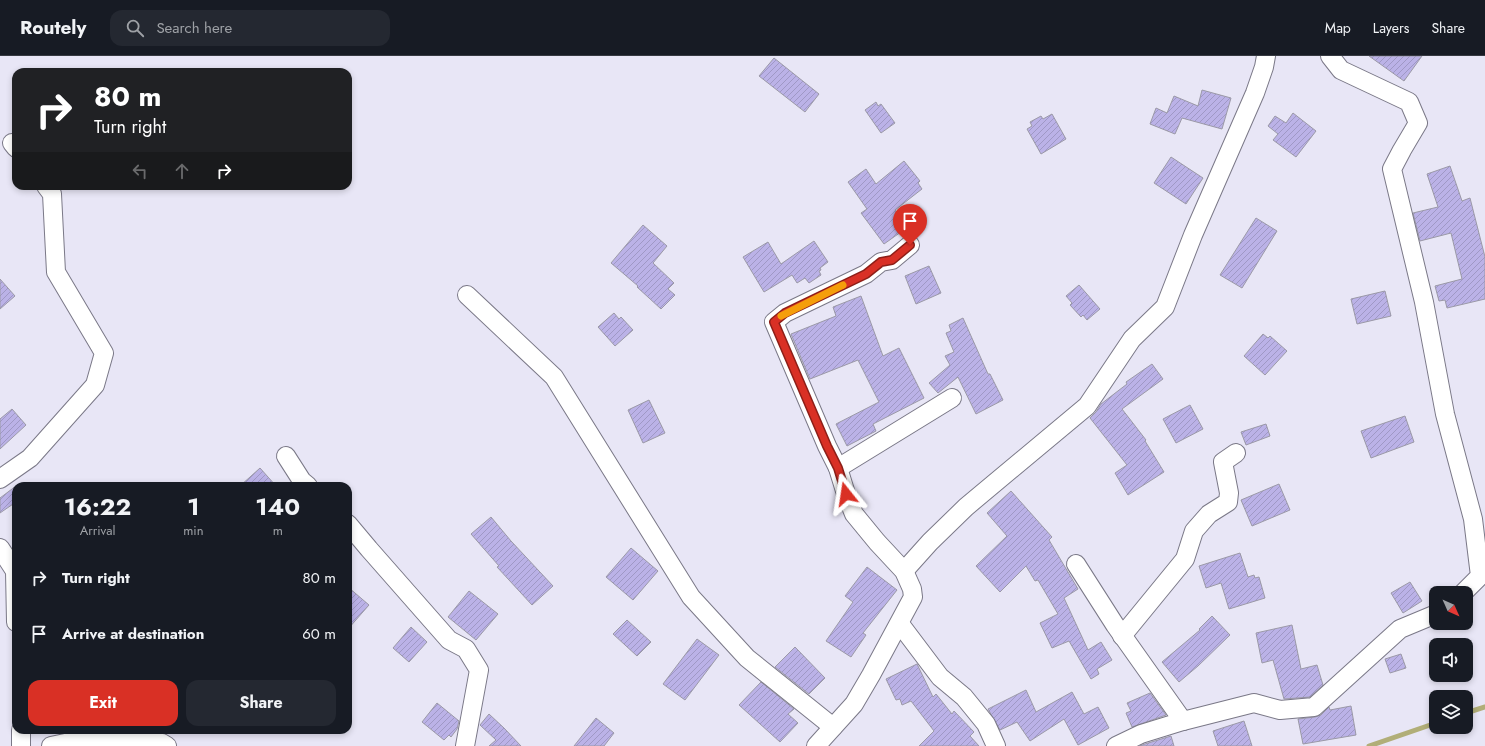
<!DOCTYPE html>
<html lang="en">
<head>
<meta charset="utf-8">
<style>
	:root { --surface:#171b24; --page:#242831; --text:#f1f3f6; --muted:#9ea1a6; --line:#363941; --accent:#d93025 }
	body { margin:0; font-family:Jost,sans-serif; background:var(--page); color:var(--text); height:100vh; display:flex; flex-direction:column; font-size:15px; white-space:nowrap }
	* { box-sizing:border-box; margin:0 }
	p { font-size:13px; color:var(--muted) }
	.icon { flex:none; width:22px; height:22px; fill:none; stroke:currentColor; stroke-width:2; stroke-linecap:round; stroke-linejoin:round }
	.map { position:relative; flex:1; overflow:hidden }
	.details { position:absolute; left:12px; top:426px; width:340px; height:252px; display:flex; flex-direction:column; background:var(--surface); border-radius:12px; box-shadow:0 2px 6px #0003 }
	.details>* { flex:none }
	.guide { position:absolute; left:12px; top:12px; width:340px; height:122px; border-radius:12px; box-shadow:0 2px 6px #0003; background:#202124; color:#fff; overflow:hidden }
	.needle { width:26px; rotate:135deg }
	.buttons { position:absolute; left:1429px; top:530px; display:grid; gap:8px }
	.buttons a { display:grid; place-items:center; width:44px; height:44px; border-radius:8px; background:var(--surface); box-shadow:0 2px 6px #0003; font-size:20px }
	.pin { position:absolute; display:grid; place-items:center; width:34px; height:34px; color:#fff; margin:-41px -17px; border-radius:50% 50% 50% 0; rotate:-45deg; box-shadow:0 0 4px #0007 }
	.pin .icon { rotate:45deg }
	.me { position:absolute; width:44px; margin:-22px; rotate:345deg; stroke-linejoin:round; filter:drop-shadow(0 0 3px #0008) }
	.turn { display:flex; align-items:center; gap:14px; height:84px; padding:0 16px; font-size:18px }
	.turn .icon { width:52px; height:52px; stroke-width:2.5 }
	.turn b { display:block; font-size:28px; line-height:34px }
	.lanes { display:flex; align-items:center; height:38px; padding:0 16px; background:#0003; justify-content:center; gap:20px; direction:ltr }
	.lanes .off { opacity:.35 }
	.eta { display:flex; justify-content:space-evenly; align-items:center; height:68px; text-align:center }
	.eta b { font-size:24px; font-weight:700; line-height:28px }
	.cta { display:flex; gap:8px; margin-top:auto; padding:8px 16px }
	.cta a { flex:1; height:46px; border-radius:12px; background:var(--accent); color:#fff; font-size:16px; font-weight:700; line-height:46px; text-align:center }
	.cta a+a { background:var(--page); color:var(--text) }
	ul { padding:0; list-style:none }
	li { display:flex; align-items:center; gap:12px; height:56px; padding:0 16px }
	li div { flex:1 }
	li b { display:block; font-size:15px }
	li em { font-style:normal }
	header { display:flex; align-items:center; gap:24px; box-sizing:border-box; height:56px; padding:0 20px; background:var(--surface); border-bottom:1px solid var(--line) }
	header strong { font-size:19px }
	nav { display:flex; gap:22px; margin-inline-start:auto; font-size:14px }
	.search { width:280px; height:36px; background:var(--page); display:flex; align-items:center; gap:10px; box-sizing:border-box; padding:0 14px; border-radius:12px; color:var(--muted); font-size:15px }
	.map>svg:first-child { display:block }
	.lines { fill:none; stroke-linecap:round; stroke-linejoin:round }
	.stream { stroke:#b1ae78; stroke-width:5 }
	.building { fill:url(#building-hatch); stroke:#9b99a7 }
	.minor-casing { stroke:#7a7887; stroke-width:20 }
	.minor { stroke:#fff; stroke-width:18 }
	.route-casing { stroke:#8d1f18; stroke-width:10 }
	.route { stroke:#d93025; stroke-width:7 }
	.slow { stroke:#f59e0b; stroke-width:7 }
</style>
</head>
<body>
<header>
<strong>Routely</strong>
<div class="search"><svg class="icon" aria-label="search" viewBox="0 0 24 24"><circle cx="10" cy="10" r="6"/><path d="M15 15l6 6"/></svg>Search here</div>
<nav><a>Map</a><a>Layers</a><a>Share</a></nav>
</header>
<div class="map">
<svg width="1485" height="690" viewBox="0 0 1485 690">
	<defs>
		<pattern id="building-hatch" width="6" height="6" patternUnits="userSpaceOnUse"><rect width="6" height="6" fill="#bbb2e7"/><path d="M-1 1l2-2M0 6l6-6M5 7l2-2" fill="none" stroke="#9f98c5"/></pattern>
	</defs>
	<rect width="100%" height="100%" fill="#e8e6f6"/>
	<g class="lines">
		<g class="stream">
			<polyline points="1466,657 1485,651"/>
			<polyline points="1369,690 1436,667"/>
		</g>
	</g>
	<g class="building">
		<polygon points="1369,0 1422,0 1404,25"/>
		<polygon points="774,2 819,38 805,56 759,20"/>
		<polygon points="1202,34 1231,42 1222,73 1182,62 1175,78 1150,68 1156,52 1167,57 1174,40 1198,50"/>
		<polygon points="876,46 878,50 881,48 895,67 881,77 865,54"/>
		<polygon points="1293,57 1316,75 1296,101 1273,84 1278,78 1268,70 1275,60 1286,67"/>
		<polygon points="1052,58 1066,83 1041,98 1027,73 1032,70 1030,66 1041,60 1043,63"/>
		<polygon points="1171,101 1203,122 1186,148 1154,127"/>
		<polygon points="904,105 920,125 918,127 922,133 895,154 908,171 884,188 861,157 867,153 848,126 866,113 876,128"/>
		<polygon points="1450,110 1462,145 1470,142 1485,201 1485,243 1447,252 1445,244 1439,245 1435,230 1462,223 1451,177 1420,185 1413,157 1438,151 1427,118"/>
		<polygon points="1256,162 1277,175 1242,232 1220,219"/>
		<polygon points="643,169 667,190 653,207 674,227 668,233 675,239 661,253 637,231 638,230 611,207"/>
		<polygon points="814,185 828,206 820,212 821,214 819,215 821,219 809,227 805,222 797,227 792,219 764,236 743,201 768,186 781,208"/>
		<polygon points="929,210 941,237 916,248 905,220"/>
		<polygon points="0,223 15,240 0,253"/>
		<polygon points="1079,229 1100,253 1087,264 1083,259 1081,261 1070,249 1072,247 1066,240"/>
		<polygon points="1385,235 1391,260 1357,268 1351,243"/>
		<polygon points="861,240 883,300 899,292 924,342 873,368 876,375 847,390 836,368 879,346 858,304 810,323 791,278 836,260 833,251"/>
		<polygon points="614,257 619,263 621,261 633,274 615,290 598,271"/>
		<polygon points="963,262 988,318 990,318 1003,344 976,358 958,321 938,337 929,327 950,309 945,300 954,296 946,277 951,275 949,269"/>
		<polygon points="1263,278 1268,282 1270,280 1287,295 1265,319 1244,300"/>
		<polygon points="1152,308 1163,323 1122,353 1146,384 1145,385 1164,416 1128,439 1115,417 1127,409 1090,362 1096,356 1101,348 1127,328 1126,326"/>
		<polygon points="649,344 665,377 643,387 628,354"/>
		<polygon points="1190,349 1203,373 1176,387 1163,363"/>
		<polygon points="12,353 26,369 0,393 0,363"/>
		<polygon points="1405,360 1414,386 1371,402 1361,375"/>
		<polygon points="1266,368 1270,380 1246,389 1241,376"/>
		<polygon points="260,412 276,430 240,430"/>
		<polygon points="1279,428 1290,454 1252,470 1241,444"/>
		<polygon points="16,430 16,446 0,457 0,442"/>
		<polygon points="1011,435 1052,481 1049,484 1078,533 1064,542 1088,594 1101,586 1112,604 1097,613 1099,618 1091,623 1069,585 1052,592 1040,567 1058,558 1038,524 1035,525 1026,510 1000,536 976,510 1007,480 987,457"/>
		<polygon points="491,461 511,485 553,530 532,549 497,511 499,510 471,478"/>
		<polygon points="631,492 658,515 633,544 606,521"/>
		<polygon points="1240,497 1248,521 1254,519 1255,522 1259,521 1265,542 1229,553 1221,527 1206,532 1199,510"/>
		<polygon points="867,511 897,534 863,577 866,579 851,601 826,585 853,546 845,540"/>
		<polygon points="1410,526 1422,545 1403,557 1391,537"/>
		<polygon points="348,531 369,549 348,573"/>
		<polygon points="469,535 498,558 476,584 448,561"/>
		<polygon points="1212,560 1230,579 1198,610 1179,626 1162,606 1200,574 1199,573"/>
		<polygon points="627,564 651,586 637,600 613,578"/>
		<polygon points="1292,569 1301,613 1317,609 1323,629 1310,641 1284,643 1273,604 1262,607 1256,577"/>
		<polygon points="411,571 427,586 409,606 393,592"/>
		<polygon points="697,583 719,599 685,644 663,628"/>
		<polygon points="795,591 825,622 809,638 775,611"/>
		<polygon points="1401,598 1406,612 1390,617 1385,603"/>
		<polygon points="917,608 933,641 936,638 952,658 954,655 974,676 970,680 979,690 919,690 934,675 911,645 902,649 900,643 896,644 886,623"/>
		<polygon points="761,626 794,653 788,658 798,667 780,686 739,649"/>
		<polygon points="1026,634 1036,656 1072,636 1084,658 1098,651 1109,672 1078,689 1064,663 1030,685 1017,666 1000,674 988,653"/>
		<polygon points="1150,637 1166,659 1132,671 1126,657 1131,655 1127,647"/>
		<polygon points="437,647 459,665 457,673 451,681 449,679 444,684 422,666"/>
		<polygon points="1351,650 1356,679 1303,688 1298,663 1315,661 1321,659 1329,651 1330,654"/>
		<polygon points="489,658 504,672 521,690 489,690 496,684 480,669"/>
		<polygon points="596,662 614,677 604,690 574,690"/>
		<polygon points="1244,665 1252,690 1218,690 1213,675"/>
		<polygon points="1171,680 1174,690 1140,690 1145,688"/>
	</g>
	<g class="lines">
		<g class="minor-casing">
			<g id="minor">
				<polyline points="1330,0 1341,14 1409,46 1418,67 1402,94 1392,113 1424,246 1445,358 1473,463 1480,520 1463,537"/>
				<polyline points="12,87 16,92"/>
				<polyline points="467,239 554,321 691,541 747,602 833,671"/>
				<polyline points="286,400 302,425 308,430"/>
				<polyline points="838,412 952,342"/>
				<polyline points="0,423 30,402 95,329 104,297 56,216 52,138 46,130"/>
				<polyline points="348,468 369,493 449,584 466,593 479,614 465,690"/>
				<polyline points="0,492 15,515 16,566"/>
				<polyline points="1076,508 1115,569 1183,665"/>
				<polyline points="904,515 930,486 966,451 1087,350 1132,283 1165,251 1193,179 1255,37 1264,11 1266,0"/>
				<polyline points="900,568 940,621 964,641 986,668 996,690"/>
				<polyline points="1122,580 1185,503 1194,475 1209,458 1228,446 1229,437 1223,406 1236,397"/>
				<polyline points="21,674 21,690"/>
				<polyline points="51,690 84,683 162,687 167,690"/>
				<polyline points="816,690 854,648 871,619 913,541 912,533 904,515 877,486 854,458 846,438 838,412 827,390 774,266 785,257 866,218 881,206 892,204 910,189"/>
				<polyline points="1116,690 1141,678 1183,665 1254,647 1280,654 1314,651 1400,573 1436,558"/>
			</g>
		</g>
		<use href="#minor" class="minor"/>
	</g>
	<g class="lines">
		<g class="route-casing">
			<polyline id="route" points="846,438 838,412 827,390 774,266 785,257 866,218 881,206 892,204 910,189"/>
		</g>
		<use href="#route" class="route"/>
		<polyline class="slow" points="781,260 843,229"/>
	</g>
</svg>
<div class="buttons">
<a><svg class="needle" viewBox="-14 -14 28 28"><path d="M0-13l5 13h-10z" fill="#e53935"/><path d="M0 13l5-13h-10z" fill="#9ea1a6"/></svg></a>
<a><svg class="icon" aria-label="sound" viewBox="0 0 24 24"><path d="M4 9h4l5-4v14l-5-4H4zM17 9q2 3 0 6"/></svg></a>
<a><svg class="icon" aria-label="layers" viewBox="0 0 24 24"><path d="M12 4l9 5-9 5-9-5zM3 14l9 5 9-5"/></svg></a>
</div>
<div class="pin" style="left:910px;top:189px;background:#d93025"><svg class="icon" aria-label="arrive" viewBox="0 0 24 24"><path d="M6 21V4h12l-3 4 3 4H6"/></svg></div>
<svg class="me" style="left:846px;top:438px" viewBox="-20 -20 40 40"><path d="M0-17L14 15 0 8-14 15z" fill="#d93025" stroke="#fff" stroke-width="4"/></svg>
<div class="guide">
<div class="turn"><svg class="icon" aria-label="right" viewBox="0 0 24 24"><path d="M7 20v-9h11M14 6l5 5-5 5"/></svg><div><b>80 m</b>Turn right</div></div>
<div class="lanes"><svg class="icon off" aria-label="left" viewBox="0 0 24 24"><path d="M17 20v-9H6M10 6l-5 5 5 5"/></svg><svg class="icon off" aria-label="ahead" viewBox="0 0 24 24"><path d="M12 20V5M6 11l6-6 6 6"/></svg><svg class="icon" aria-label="right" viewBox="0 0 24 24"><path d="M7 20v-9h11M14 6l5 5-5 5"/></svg></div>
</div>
<section class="details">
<div class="eta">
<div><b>16:22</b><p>Arrival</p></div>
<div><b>1</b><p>min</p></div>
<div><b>140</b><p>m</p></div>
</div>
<ul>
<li><svg class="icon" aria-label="right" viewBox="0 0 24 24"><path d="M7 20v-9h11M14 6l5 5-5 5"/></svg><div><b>Turn right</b></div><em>80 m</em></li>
<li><svg class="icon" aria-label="arrive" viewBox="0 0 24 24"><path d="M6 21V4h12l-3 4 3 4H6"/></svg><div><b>Arrive at destination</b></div><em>60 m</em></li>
</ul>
<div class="cta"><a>Exit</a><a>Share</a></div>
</section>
</div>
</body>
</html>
